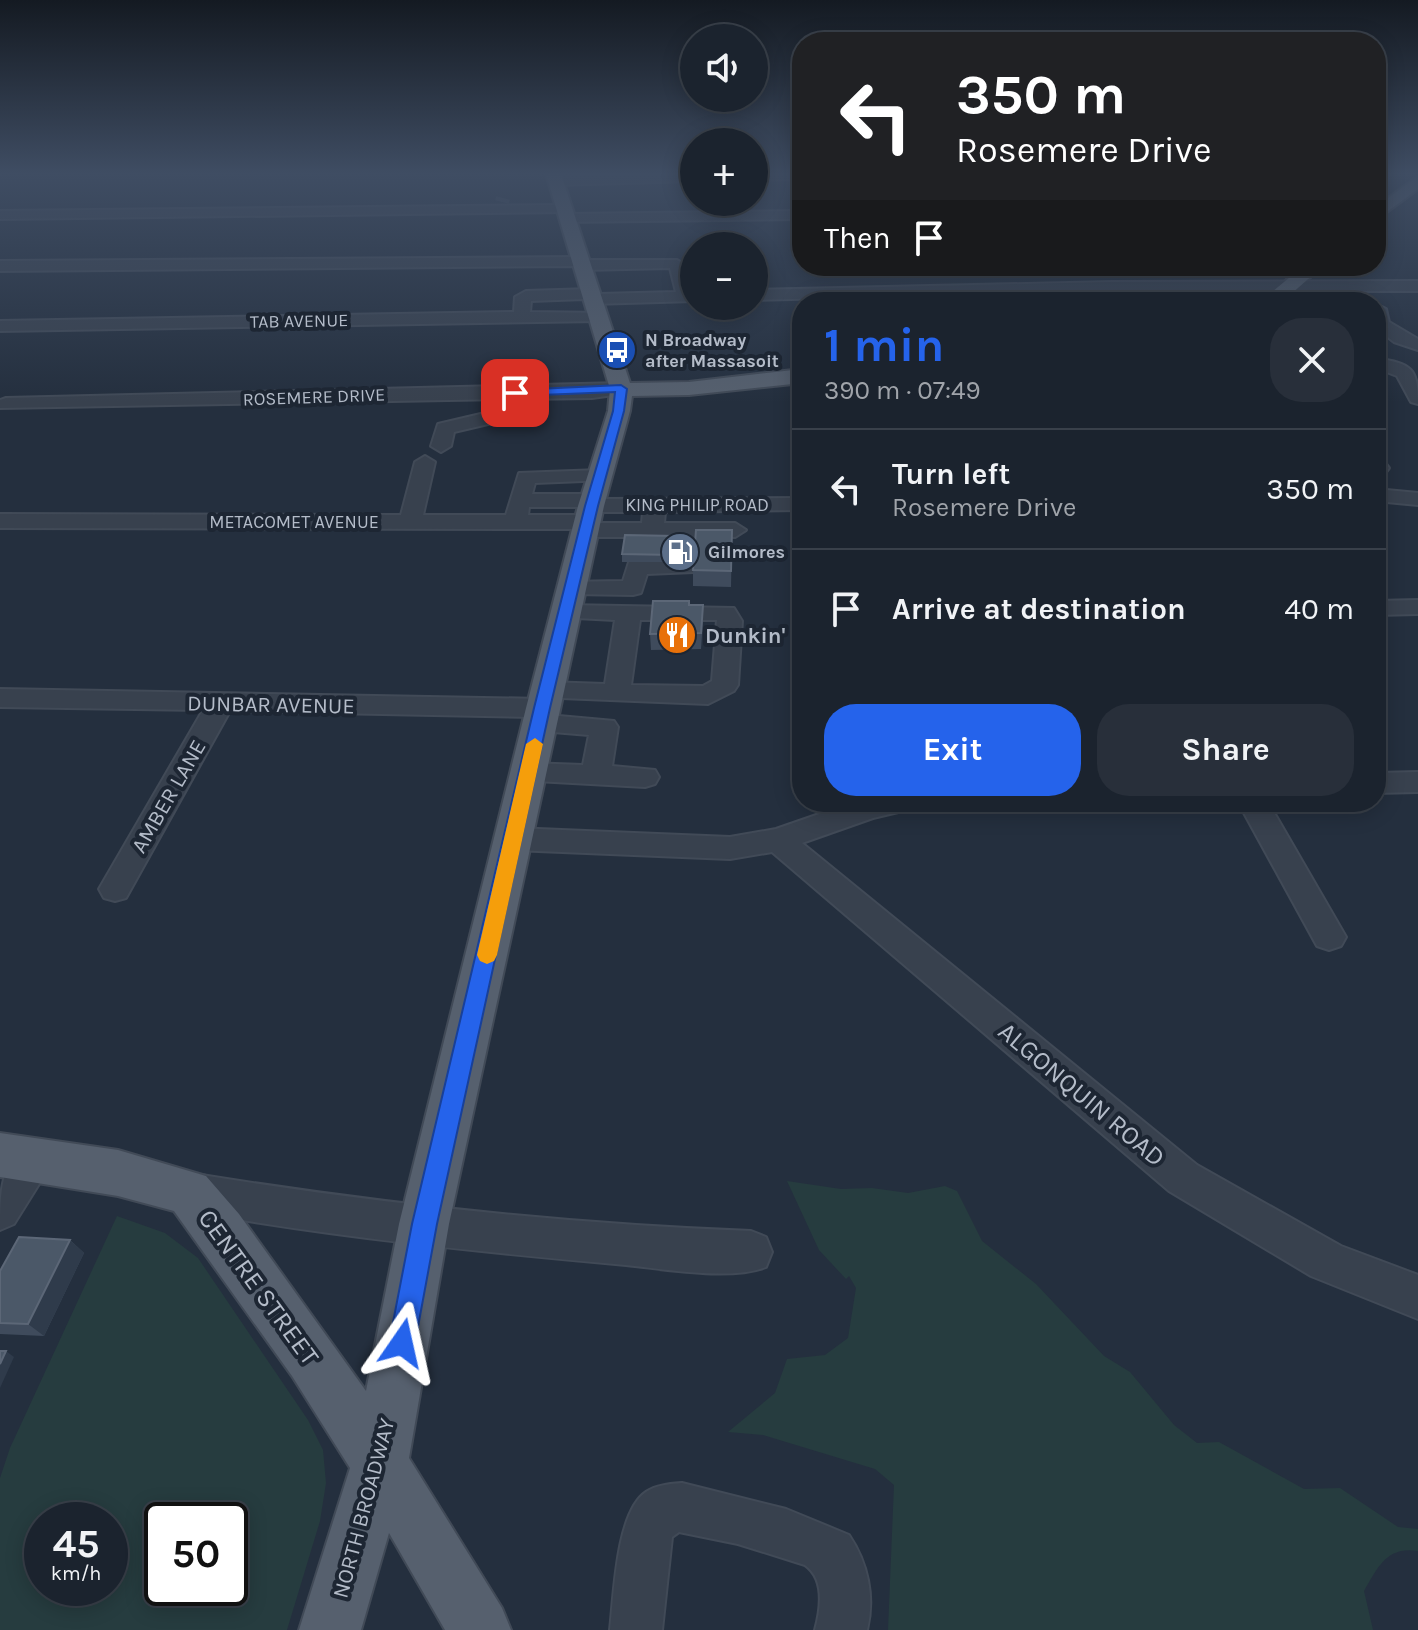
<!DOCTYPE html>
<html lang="en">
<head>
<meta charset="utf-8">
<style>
	:root { --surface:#1b232e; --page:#282f3a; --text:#f1f3f6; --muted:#a0a4aa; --line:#39404a; --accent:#2563eb }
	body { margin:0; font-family:Karla,sans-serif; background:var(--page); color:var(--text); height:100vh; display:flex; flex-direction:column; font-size:30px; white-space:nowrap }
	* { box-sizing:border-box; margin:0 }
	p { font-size:26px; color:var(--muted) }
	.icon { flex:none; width:44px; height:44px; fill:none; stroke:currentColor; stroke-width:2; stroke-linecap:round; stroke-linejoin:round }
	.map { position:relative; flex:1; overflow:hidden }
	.drawer { position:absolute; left:792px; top:292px; width:594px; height:520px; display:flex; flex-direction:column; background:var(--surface); border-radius:32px; box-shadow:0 4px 20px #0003,0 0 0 2px var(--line) }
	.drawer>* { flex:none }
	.banner { position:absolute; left:792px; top:32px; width:594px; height:244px; border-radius:32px; box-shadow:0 4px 20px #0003,0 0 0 2px var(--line); background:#202124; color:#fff; overflow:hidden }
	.fabs { position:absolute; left:680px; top:24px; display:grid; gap:16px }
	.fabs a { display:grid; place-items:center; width:88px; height:88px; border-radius:50%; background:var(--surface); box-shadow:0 4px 20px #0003,0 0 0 2px var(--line); font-size:40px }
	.speed { position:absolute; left:24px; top:1502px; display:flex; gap:16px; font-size:40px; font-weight:700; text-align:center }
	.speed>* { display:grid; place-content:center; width:104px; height:104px; border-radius:50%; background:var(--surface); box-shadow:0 4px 20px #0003,0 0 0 2px var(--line); line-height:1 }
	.speed small { font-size:20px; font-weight:400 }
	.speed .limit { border:4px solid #111; border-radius:12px; background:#fff; color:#111 }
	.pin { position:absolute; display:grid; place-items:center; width:68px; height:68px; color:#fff; margin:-34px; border-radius:16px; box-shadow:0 4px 12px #0006 }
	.me { position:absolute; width:88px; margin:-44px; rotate:11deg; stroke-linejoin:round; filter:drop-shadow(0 0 6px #0008) }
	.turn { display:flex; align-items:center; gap:28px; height:168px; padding:0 32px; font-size:36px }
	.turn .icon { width:104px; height:104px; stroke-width:2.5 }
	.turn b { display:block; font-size:56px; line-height:68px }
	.then { display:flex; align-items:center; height:76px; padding:0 32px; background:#0003; gap:16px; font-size:30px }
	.round { display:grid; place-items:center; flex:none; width:84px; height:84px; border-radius:32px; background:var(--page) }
	.overview { display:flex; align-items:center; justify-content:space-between; height:136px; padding:0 32px }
	h1 { font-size:48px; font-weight:700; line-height:60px; color:var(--accent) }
	.primary-button { display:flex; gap:16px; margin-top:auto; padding:16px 32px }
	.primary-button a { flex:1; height:92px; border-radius:32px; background:var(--accent); color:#fff; font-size:32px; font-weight:700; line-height:92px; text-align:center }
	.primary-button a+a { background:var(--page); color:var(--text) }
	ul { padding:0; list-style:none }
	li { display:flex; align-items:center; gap:24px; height:120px; padding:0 32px; border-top:2px solid var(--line) }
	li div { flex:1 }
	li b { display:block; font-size:30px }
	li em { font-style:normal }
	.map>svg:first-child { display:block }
	.green { fill:#263c3f; fill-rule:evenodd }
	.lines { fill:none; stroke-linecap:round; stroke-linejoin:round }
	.minor-tunnel { stroke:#3a4453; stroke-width:14; stroke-dasharray:14 7; stroke-linecap:butt }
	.minor-casing { stroke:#414a57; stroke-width:4 }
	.major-casing { stroke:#414a57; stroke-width:4 }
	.minor { fill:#38414e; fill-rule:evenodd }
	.major { fill:#56606e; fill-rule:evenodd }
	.wall { fill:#3f4b5c }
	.shaded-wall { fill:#2f3b4b }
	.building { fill:#4b5868; stroke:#5c6777; stroke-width:2 }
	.route { fill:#2563eb; stroke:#184099; stroke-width:2 }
	.slow { fill:#f59e0b }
	.labels { text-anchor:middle; stroke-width:8; stroke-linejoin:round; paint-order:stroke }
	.far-street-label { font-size:18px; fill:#b4bcc9; stroke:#1d2633 }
	.far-poi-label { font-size:18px; font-weight:bold; fill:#b4bcc9; stroke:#1d2633; text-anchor:start }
	.poi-label { font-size:22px; font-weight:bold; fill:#b4bcc9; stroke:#1d2633; text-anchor:start }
	.street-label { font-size:22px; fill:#b4bcc9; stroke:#1d2633 }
	.near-street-label { font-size:26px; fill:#b4bcc9; stroke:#1d2633 }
</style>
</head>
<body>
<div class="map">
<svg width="1418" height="1630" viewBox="0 0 1418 1630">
	<rect width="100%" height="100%" fill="#242f3e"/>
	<g class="green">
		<path d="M 787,1181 L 841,1189 L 872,1188 L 908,1193 L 945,1186 L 957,1191 L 982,1241 L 1036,1284 L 1104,1356 L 1130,1372 L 1174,1425 L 1197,1443 L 1219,1442 L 1304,1489 L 1340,1488 L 1398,1527 L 1418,1529 L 1418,1551 C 1387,1546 1378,1567 1364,1591 L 1373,1630 L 888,1630 L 894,1485 L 875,1469 L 763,1435 L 728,1432 L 775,1393 L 787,1359 L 825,1355 L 848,1338 L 856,1288 L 849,1276 L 846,1279 L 819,1250 Z"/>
		<path d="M 117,1216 L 165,1233 L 198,1258 L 308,1420 L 323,1450 L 326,1483 L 320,1521 L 287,1630 L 0,1630 L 0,1478 L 10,1448 ZM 42,1520 L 110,1520 L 110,1588 L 42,1588 ZM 162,1520 L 230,1520 L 230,1588 L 162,1588 Z"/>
	</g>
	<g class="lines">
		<polyline class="minor-tunnel" points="502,202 503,198"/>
		<g class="minor-casing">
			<g id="minor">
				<polygon points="651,174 694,174 694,181 555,185 549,181 555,177"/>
				<polygon points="754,174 802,174 802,179 754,180"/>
				<polygon points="564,205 571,209 569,212 0,219 0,211"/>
				<polygon points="802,211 802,219 567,222 560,218 567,214"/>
				<polygon points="580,257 587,260 677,260 687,266 694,301 592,304 584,299 531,301 530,312 604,313 606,316 604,319 598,321 0,331 0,321 514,312 515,297 526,291 591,289 599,294 676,292 670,268 582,270 575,266 0,271 0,261"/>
				<polygon points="1418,281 1418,291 1111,291 754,300 754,290 1111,282"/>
				<polygon points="1376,304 1386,309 1389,322 1418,339 1418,350 1394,342 1376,328"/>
				<path d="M 1376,358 C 1412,364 1418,368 1418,404 L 1411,402 L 1397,376 L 1376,368 Z"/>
				<polygon points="621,383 630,389 628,393 592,398 523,399 518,417 454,432 451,446 441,452 431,446 438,424 502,409 504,399 0,408 0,400 6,398"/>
				<path d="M 425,456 L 435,462 L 423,515 L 506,515 L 519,473 L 600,470 L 607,472 L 610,476 L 607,480 L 535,483 L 532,494 L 593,494 L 603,499 L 802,498 L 802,510 L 665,512 L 664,523 L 735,523 L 746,530 L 735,537 L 700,537 L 698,567 L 694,572 L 647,574 L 641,593 L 633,595 L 572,594 L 564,592 L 560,587 L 564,582 L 623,581 L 629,562 L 675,560 L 677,537 L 663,537 L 659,549 L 643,549 L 640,537 L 585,537 L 577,535 L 575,529 L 0,528 L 0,514 L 401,515 L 415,462 ZM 529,507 L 581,507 L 591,512 L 643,512 L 642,523 L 598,523 L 596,517 L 588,515 L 528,515 Z"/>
				<polygon points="1376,458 1383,460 1389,468 1386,472 1376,474"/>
				<polygon points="1376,489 1418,493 1418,505 1376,501"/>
				<polygon points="1418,600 1418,614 1376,615 1376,601"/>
				<path d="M 566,605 L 734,608 L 742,621 L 738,685 L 734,691 L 708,704 L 537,697 L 533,691 L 537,685 L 546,682 L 605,684 L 615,620 L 557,617 L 554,612 L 557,607 ZM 640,620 L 717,620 L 712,681 L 703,686 L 631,685 Z"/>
				<polygon points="0,689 542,699 552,702 556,708 548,715 614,721 618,727 612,766 655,770 659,777 655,784 645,787 518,780 514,773 518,766 528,763 583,765 589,735 529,730 525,724 533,717 230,711 126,898 115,901 104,898 99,889 203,710 0,707"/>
				<polygon points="1418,772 1418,792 1376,793 1376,773"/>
				<polygon points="854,802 916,802 911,809 873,818 802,843 1197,1165 1341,1246 1418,1275 1418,1319 1311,1276 1169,1191 772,852 730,859 514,850 503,847 499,839 503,831 514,828 730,837 776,829"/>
				<polygon points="1238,802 1268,802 1346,937 1341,946 1329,950 1317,946"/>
				<path d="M 34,1141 L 48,1147 L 54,1160 L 14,1224 L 0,1230 C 0,1194 0,1157 34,1141 Z"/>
				<path d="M 189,1173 C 374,1203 564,1224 751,1231 L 766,1237 L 772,1252 L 766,1267 C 731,1281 665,1269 626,1265 C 480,1252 334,1237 189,1211 L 175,1206 L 169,1192 L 175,1178 Z"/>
				<path d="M 682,1483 L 786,1509 L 849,1535 C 868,1563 875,1597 867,1630 L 815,1630 C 821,1608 825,1579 805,1565 L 738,1544 L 679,1532 L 672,1537 L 662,1630 L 610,1630 C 614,1596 616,1512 646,1492 C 656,1485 670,1484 682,1483 Z"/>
			</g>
		</g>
		<g class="major-casing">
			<g id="major">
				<polygon points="546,174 561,174 630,383 689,382 802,369 802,383 689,395 632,396 630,411 604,506 449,1224 409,1458 502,1608 511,1630 445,1630 389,1533 361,1630 299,1630 350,1468 292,1376 174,1211 118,1196 0,1177 0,1133 118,1150 206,1176 239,1214 366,1391 399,1224 526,708 578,506 608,411 610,389"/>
				<polygon points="1418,176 1418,189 1376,220 1376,207"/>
				<polygon points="1303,266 1323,266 1282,302 1260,302"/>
			</g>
		</g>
		<use href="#minor" class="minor"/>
		<use href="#major" class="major"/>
	</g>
	<g class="wall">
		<polygon points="732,530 731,587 693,586 693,570"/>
		<polygon points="675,536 673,562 622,562 622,554"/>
		<polygon points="689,605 703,621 701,649 651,650 650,634"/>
		<polygon points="70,1240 84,1253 44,1336 0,1334 0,1271"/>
	</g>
	<g class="shaded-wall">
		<polygon points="70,1240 84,1253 44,1336 28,1324"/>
		<polygon points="6,1351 14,1357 0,1388 0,1364"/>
	</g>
	<g class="building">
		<polygon points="696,530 732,530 731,571 693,570"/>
		<polygon points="625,535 675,536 673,555 622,554"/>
		<polygon points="653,601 689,601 689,605 703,605 701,633 650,634"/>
		<polygon points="19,1237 70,1240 28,1324 0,1323 0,1271"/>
		<polygon points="0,1351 6,1351 0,1364"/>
	</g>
	<linearGradient id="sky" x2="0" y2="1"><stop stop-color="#141a22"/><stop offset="0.43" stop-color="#3f4d63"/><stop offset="1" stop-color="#3f4d63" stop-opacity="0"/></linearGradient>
	<rect width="1418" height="403" fill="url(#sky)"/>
	<polygon class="route" points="621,385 627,389 624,411 598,506 550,708 437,1224 415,1343 412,1353 402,1356 392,1353 389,1343 412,1224 534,708 585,506 613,411 615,392 515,396 510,393 515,390"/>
	<polygon class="slow" points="535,738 543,744 497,955 494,961 487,964 480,961 477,955 526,744"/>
	<defs>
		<g id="bus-disc" transform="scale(2)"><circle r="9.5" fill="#1a4fb4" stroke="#1d2633"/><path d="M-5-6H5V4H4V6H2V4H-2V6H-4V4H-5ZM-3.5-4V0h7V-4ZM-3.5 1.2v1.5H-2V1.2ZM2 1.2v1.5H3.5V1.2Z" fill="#fff"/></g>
		<g id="fuel-disc" transform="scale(2)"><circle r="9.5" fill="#5c6f8a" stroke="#1d2633"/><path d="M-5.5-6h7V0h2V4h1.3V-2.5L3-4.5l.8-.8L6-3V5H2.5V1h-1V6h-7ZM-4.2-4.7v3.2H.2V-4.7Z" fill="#fff"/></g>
		<g id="restaurant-disc" transform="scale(2)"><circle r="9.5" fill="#e8710a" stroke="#1d2633"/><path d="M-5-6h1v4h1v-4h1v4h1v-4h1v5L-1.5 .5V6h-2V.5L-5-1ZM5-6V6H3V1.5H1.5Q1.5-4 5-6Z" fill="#fff"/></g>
	</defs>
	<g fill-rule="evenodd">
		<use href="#bus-disc" x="617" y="350"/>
		<use href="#fuel-disc" x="680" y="552"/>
		<use href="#restaurant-disc" x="677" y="635"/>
	</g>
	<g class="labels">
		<g class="far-street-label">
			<text transform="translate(299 321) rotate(-1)" y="6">TAB AVENUE</text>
			<text transform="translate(314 397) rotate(-2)" y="6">ROSEMERE DRIVE</text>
			<text x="697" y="511">KING PHILIP ROAD</text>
			<text x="294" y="528">METACOMET AVENUE</text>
		</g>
		<g class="far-poi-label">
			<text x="645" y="346">N Broadway<tspan x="645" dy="21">after Massasoit</tspan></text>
			<text x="708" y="558">Gilmores</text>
		</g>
		<g class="poi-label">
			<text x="705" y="643">Dunkin'</text>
		</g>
		<g class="street-label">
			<text transform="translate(271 704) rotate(1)" y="8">DUNBAR AVENUE</text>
			<text transform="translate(168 796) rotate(-60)" y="8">AMBER LANE</text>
			<text transform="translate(363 1508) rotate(-75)" y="8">NORTH BROADWAY</text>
		</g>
		<g class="near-street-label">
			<text transform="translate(1082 1094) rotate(40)" y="9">ALGONQUIN ROAD</text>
			<text transform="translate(259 1287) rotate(54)" y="9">CENTRE STREET</text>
		</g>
	</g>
</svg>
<div class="fabs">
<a><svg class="icon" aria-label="sound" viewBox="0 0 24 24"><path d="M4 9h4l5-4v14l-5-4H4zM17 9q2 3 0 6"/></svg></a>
<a>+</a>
<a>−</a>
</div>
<div class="speed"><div>45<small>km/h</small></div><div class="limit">50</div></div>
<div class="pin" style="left:515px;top:393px;background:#d93025"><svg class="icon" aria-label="arrive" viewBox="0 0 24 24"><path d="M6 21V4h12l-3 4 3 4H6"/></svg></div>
<svg class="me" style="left:402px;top:1343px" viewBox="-20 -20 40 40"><path d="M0-17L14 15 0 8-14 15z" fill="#2563eb" stroke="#fff" stroke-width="4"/></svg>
<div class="banner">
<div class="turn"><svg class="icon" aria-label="left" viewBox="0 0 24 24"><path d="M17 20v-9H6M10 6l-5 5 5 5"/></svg><div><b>350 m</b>Rosemere Drive</div></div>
<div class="then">Then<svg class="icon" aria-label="arrive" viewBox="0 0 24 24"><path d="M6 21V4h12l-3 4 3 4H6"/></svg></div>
</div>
<section class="drawer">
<div class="overview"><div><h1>1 min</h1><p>390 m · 07:49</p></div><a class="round"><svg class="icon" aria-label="close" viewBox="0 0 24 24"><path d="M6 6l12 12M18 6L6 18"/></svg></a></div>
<ul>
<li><svg class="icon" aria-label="left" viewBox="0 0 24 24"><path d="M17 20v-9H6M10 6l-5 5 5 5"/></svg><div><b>Turn left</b><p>Rosemere Drive</p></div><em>350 m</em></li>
<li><svg class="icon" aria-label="arrive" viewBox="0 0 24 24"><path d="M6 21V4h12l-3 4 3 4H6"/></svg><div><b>Arrive at destination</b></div><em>40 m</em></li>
</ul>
<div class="primary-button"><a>Exit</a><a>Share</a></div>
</section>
</div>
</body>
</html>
